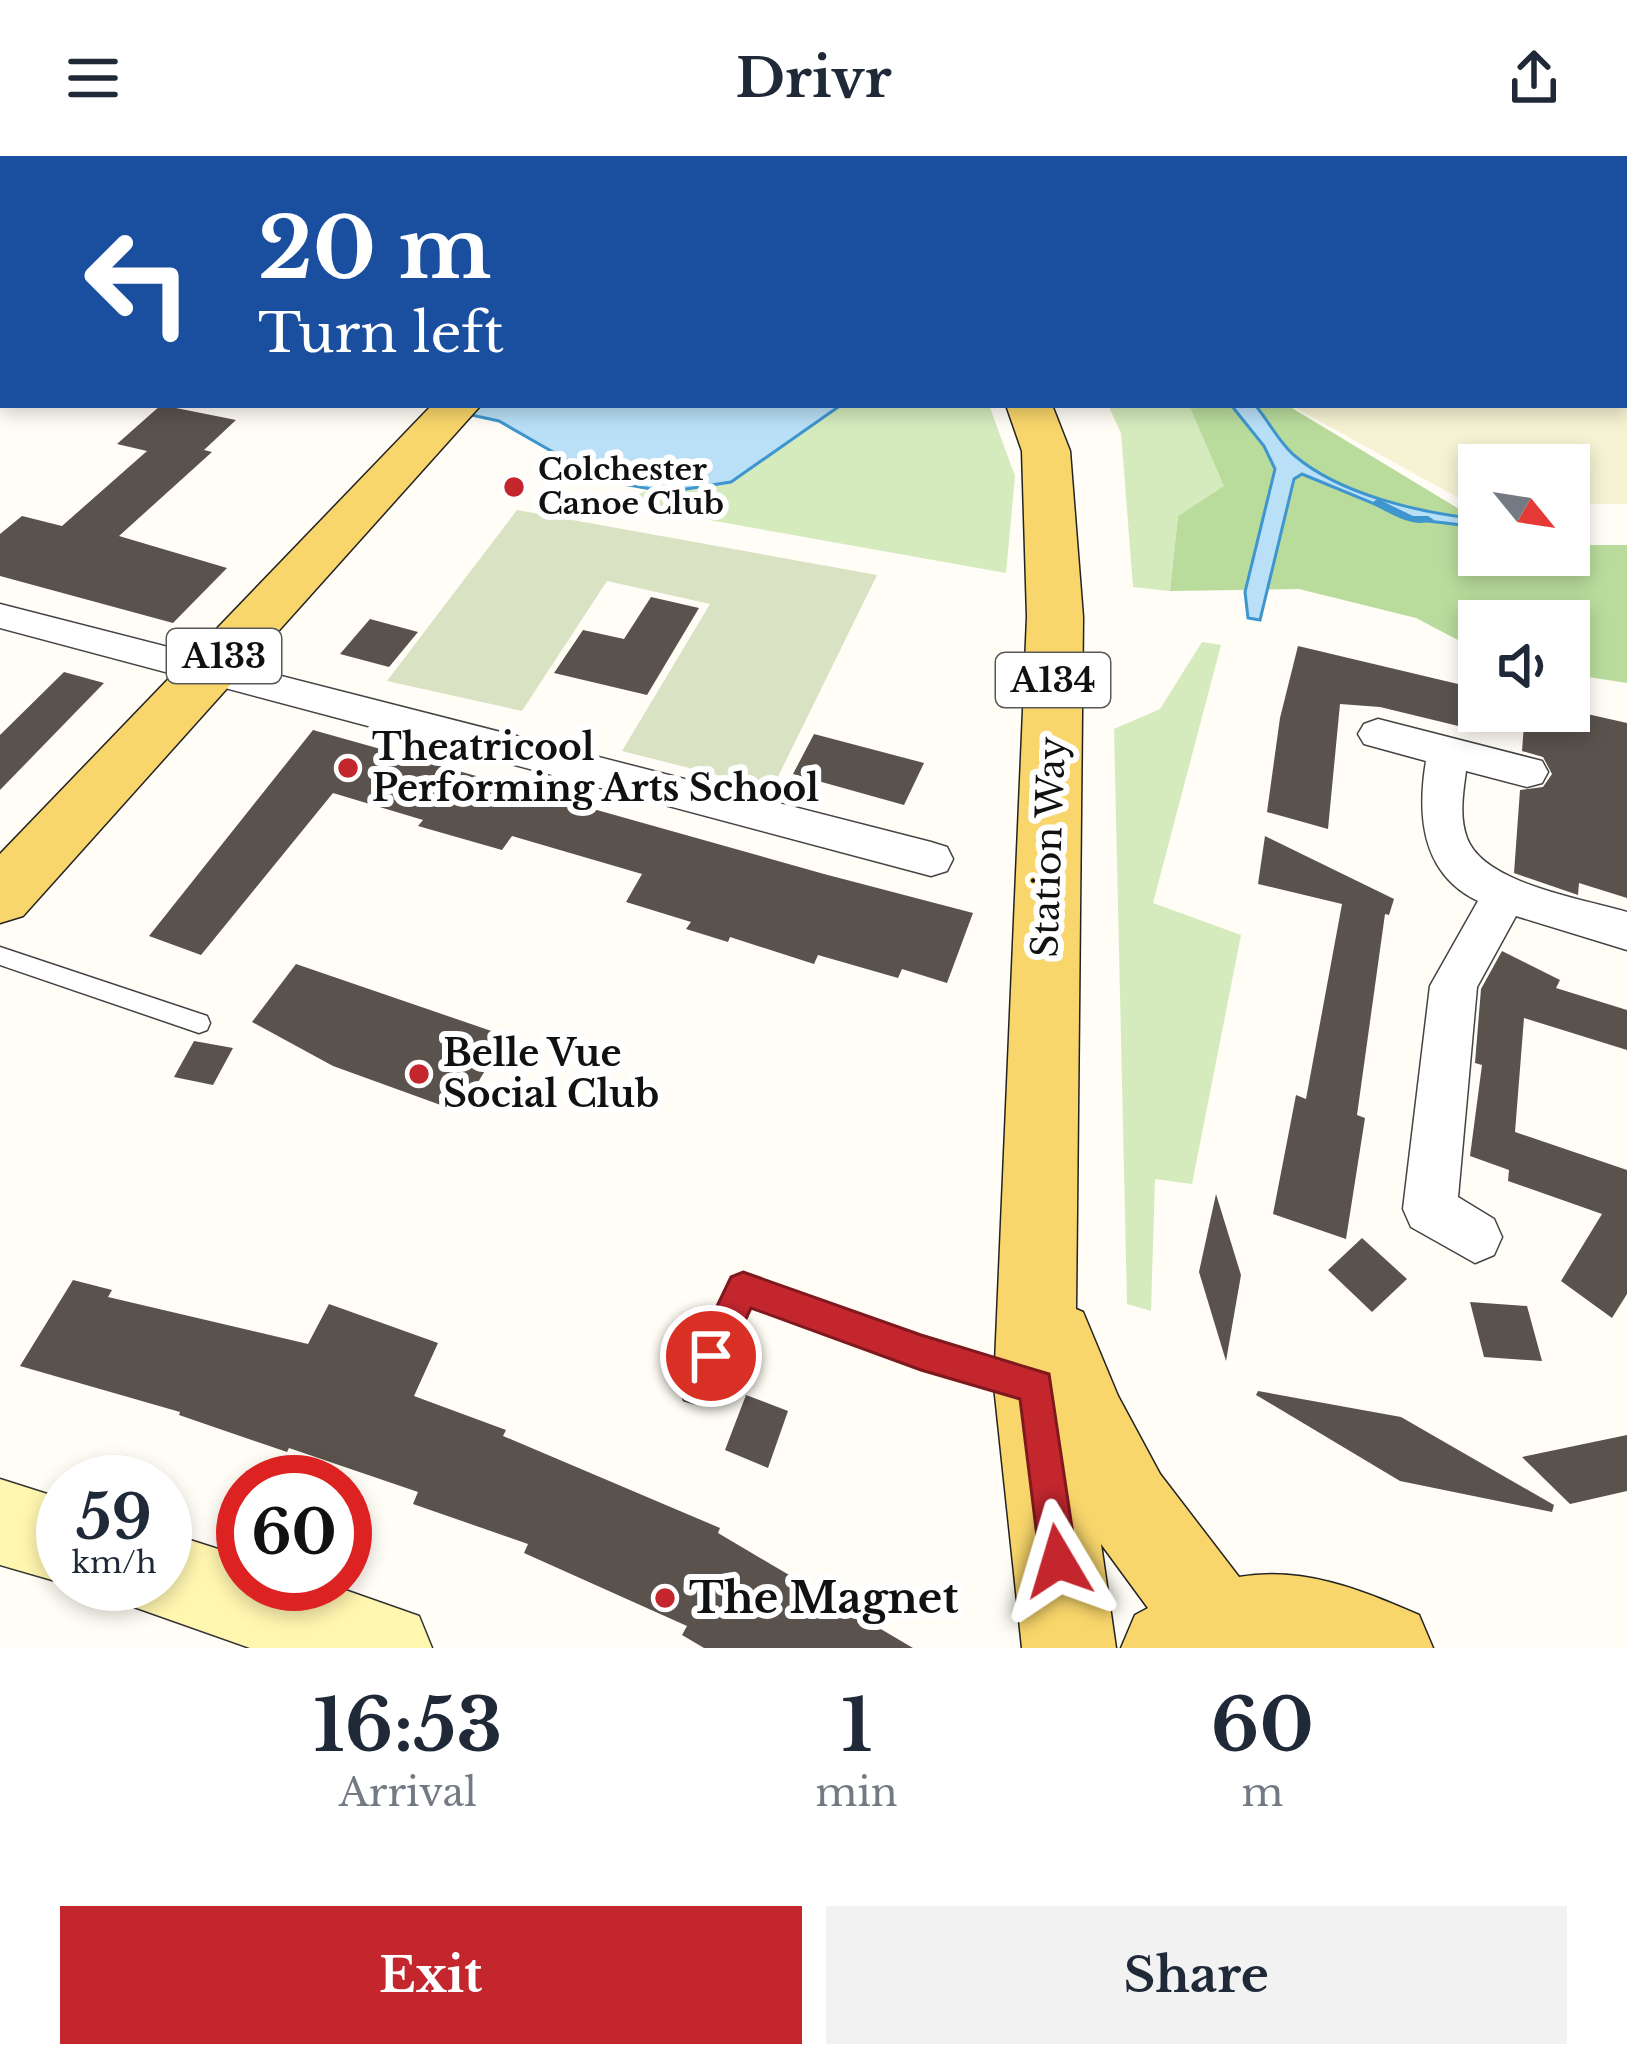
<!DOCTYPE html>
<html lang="en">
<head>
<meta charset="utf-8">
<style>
	:root { --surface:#fff; --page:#f2f2f3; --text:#1f2937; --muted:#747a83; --accent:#c4262e }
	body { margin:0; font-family:"Libre Baskerville",serif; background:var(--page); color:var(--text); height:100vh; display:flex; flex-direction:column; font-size:45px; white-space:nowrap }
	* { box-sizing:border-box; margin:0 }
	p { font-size:39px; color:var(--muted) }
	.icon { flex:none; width:66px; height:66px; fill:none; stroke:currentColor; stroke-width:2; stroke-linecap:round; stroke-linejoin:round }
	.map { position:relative; height:1492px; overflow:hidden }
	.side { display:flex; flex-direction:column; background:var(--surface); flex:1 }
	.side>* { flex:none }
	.top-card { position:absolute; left:0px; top:0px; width:1629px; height:252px; box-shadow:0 6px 18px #0003; background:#1a4fa0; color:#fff; overflow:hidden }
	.needle { width:78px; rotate:120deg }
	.controls { position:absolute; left:1458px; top:288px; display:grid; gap:24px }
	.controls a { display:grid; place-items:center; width:132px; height:132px; border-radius:0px; background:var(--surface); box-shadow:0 6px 18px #0003; font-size:60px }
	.speed { position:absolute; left:36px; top:1299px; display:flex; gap:24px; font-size:60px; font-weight:700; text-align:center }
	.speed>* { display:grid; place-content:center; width:156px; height:156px; border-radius:50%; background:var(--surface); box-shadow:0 6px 18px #0003; line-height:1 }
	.speed small { font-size:30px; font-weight:400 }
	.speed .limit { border:18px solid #d22; background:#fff; color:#111 }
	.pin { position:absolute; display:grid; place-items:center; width:102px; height:102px; color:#fff; margin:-51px; border:6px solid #fff; border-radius:50%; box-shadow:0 3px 12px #0007 }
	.me { position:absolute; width:132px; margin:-66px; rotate:353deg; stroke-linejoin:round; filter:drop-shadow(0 0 9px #0008) }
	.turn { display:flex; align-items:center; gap:42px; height:252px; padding:0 60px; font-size:54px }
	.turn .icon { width:156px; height:156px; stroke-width:2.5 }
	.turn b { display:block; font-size:84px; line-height:102px }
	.eta { display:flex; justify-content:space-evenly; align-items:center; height:204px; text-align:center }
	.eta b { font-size:72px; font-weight:700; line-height:84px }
	.button { display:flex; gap:24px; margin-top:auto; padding:24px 60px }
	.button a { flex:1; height:138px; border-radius:0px; background:var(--accent); color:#fff; font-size:48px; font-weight:700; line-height:138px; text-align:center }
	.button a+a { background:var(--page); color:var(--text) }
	header { display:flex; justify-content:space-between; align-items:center; height:156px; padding:0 60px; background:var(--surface); font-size:54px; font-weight:700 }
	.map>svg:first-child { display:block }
	.farmland { fill:#f6f3d4 }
	.green { fill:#d5ebbd }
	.forest { fill:#b9dc9c }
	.cemetery { fill:#d9e3c4 }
	.water { fill:#b9e0f7; stroke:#3f96cf; stroke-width:3 }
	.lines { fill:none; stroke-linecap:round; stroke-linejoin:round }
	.stream { fill:#3f96cf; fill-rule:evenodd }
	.building { fill:#5a524d }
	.lane-casing { stroke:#444; stroke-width:3 }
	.street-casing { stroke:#444; stroke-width:3 }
	.secondary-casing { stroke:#333; stroke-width:3 }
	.primary-casing { stroke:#222; stroke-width:3 }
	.lane { fill:#fff; fill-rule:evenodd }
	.street { fill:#fff; fill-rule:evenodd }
	.secondary { fill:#fff6b0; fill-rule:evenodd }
	.primary { fill:#f9d66b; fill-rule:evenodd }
	.route { fill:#c4262e; stroke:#7f191e; stroke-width:3 }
	.poi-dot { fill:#c4262e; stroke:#fff; stroke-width:4.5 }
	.labels { text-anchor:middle; stroke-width:12; stroke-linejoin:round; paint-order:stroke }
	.far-poi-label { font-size:30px; font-weight:bold; fill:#111; stroke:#fff; text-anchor:start }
	.shield { fill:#fff; stroke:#585858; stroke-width:3 }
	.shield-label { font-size:33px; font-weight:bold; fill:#111 }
	.poi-label { font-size:36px; font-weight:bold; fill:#111; stroke:#fff; text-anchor:start }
	.street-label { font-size:36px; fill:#111; stroke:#fff }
	.near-poi-label { font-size:42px; font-weight:bold; fill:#111; stroke:#fff; text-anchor:start }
</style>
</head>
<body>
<header><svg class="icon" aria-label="menu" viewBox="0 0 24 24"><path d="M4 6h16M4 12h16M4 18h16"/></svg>Drivr<svg class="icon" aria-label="share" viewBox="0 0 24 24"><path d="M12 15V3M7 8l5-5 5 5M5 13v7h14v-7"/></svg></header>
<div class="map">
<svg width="1627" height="1492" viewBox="0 0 1627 1492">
	<rect width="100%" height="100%" fill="#fffdf5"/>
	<polygon class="farmland" points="1129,0 1627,0 1627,348 1569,348 1569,309 1479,309 1479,346 1466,346 1290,249 1626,249 1626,3 1121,3"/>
	<g class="green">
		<polygon points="841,249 989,249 1015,320 1006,417 575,340 628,343 646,335 730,326"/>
		<polygon points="1108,249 1189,249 1225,330 1178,360 1170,435 1133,431 1121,277"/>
		<polygon points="1202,486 1221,489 1153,747 1241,779 1192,1028 1155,1023 1151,1155 1127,1148 1114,573 1160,553"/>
	</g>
	<polygon class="forest" points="1189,249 1287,249 1479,365 1479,399 1569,399 1569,389 1627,389 1627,527 1569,518 1569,465 1479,465 1479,495 1416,462 1299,433 1170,435 1178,360 1224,330"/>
	<polygon class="cemetery" points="517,354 877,419 772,633 622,595 710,448 607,425 522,555 387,525"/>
	<g class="water">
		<polygon points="425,249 841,249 731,326 667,336 602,324 499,265"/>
		<path d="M 1231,249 L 1255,249 C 1269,265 1279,287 1295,300 C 1341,339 1421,357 1479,363 L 1479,371 L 1411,363 L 1302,318 L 1294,323 L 1260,464 L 1248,462 L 1245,436 L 1275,313 L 1264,290 Z"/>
	</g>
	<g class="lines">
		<path class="stream" d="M 1378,343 L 1413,360 L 1428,360 L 1434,364 C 1414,373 1393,359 1374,349 L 1374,345 Z"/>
	</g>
	<g class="building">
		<polygon points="161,249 236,264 204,294 212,296 119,380 227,412 173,467 0,420 0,378 22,360 62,370 147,295 117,288"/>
		<polygon points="651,441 699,452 647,539 554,517 583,474 624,483"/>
		<polygon points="370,463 418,476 389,511 340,498"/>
		<polygon points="1298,490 1479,533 1479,575 1380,551 1340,548 1328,673 1267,656 1280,562"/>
		<polygon points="64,516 104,527 0,634 0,579"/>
		<polygon points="1525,555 1574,555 1627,567 1627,742 1579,727 1578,739 1514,717 1520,634 1543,631 1552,618 1543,601 1522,595"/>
		<polygon points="313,574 824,718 973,757 947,827 902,813 898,822 818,799 814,808 730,781 728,786 686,773 691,766 626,746 642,718 512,680 502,694 418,670 423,664 333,637 201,799 149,780"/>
		<polygon points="814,578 924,607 904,649 793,618"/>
		<polygon points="1265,680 1394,743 1389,759 1385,758 1357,959 1365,962 1346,1083 1273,1058 1296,939 1306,943 1342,748 1258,728"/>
		<polygon points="1502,795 1560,824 1556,832 1627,854 1627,894 1524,862 1515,976 1627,1014 1627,1138 1612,1162 1561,1125 1602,1058 1508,1025 1509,1014 1470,1000 1482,909 1475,907 1481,833"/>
		<polygon points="296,808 506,880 460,956 333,910 252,866"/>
		<polygon points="194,885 233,892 213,929 174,921"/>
		<polygon points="1216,1038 1241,1119 1226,1205 1199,1116"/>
		<polygon points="1362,1082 1407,1123 1372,1156 1328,1114"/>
		<polygon points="73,1124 112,1134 108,1141 308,1188 329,1148 438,1187 414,1240 506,1274 503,1280 720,1372 718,1377 913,1492 704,1492 682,1479 687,1470 524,1397 528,1388 413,1348 418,1336 289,1292 287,1296 179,1259 180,1256 20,1210"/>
		<polygon points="1470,1146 1527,1150 1542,1205 1484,1201"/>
		<polygon points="1258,1235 1401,1261 1554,1349 1552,1356 1400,1325 1256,1239"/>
		<polygon points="746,1239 788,1255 768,1312 725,1294"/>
		<polygon points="1627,1279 1627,1335 1570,1348 1522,1301"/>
	</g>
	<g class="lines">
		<g class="lane-casing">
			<g id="lane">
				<polygon points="0,791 207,860 210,867 207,874 199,877 0,809"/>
				<polygon points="743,1120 921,1183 1018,1212 1027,1216 1031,1225 1027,1234 1018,1238 921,1209 749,1148 704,1244 694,1247 684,1244 681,1234 684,1224 734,1124"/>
			</g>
		</g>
		<g class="street-casing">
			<g id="street">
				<polygon points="0,0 10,0 14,3 3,3 3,14"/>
				<polygon points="0,448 931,686 947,691 953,703 947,715 931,720 0,472"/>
				<path d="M 1378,563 L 1542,605 L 1548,616 L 1542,627 L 1527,631 L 1466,615 C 1463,637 1459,661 1467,682 C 1484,728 1584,743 1627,756 L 1627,794 L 1516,760 L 1477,831 L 1458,1041 L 1494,1063 L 1502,1081 L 1494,1099 L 1475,1107 L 1411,1071 L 1403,1053 L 1430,830 L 1478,745 C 1421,718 1417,659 1426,605 L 1364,588 L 1358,578 L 1364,568 Z"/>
			</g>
		</g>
		<g class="secondary-casing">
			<g id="secondary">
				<polygon points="0,1323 63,1343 66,1428 0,1409"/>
				<polygon points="165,1376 243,1401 243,1428 328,1428 419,1460 432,1492 250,1492 134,1451 124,1428 165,1428"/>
			</g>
		</g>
		<g class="primary-casing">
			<g id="primary">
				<polygon points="492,0 534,0 536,3 494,3"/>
				<polygon points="786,0 826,0 828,3 788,3"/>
				<polygon points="432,249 481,249 23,760 0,767 0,698"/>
				<path d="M 1006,249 L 1052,249 L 1070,295 L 1083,461 L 1076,1153 L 1083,1156 L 1118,1240 L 1160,1318 L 1239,1421 C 1304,1410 1361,1434 1419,1459 L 1433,1492 L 1121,1492 L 1135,1459 L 1148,1452 L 1101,1388 L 1116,1492 L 1022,1492 L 994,1230 L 1027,461 L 1022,295 Z"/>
			</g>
		</g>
		<use href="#lane" class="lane"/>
		<use href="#street" class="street"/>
		<use href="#secondary" class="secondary"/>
		<use href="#primary" class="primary"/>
	</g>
	<polygon class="route" points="743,1116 921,1179 1049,1218 1077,1405 1072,1418 1058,1423 1045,1418 1040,1405 1020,1243 921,1214 751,1152 723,1212 711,1217 698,1212 693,1200 731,1121"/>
	<g class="poi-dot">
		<circle cx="514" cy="331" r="12"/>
		<circle cx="348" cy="612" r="12"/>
		<circle cx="419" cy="918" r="12"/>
		<circle cx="665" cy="1442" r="12"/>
	</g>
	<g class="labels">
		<g class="far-poi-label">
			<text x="538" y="324">Colchester<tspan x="538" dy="34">Canoe Club</tspan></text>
		</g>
		<g class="shield">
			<rect x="167" y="473" width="114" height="54" rx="9"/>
			<rect x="996" y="497" width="114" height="54" rx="9"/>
		</g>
		<g class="shield-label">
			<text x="224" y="512">A133</text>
			<text x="1053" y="536">A134</text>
		</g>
		<g class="poi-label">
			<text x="372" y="604">Theatricool<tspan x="372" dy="41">Performing Arts School</tspan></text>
			<text x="443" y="910">Belle Vue<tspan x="443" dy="41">Social Club</tspan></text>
		</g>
		<g class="street-label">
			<text transform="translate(1048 691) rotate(-88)" y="13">Station Way</text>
		</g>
		<g class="near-poi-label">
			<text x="689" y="1457">The Magnet</text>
		</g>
	</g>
</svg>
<div class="controls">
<a><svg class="needle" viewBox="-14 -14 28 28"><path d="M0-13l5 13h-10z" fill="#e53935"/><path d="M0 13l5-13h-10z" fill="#747a83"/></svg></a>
<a><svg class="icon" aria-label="sound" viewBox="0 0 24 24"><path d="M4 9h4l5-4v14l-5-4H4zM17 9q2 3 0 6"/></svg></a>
</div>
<div class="speed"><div>59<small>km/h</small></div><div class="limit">60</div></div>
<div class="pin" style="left:711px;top:1200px;background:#d93025"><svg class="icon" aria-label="arrive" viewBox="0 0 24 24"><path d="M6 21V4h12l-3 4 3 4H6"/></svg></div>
<svg class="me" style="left:1058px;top:1405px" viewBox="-20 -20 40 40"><path d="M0-17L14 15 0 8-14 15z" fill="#c4262e" stroke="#fff" stroke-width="4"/></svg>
<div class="top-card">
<div class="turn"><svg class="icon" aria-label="left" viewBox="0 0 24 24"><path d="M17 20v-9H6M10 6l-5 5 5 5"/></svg><div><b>20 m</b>Turn left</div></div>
</div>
</div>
<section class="side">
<div class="eta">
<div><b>16:53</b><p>Arrival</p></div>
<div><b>1</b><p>min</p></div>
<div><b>60</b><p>m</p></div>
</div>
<div class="button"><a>Exit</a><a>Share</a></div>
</section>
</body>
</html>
